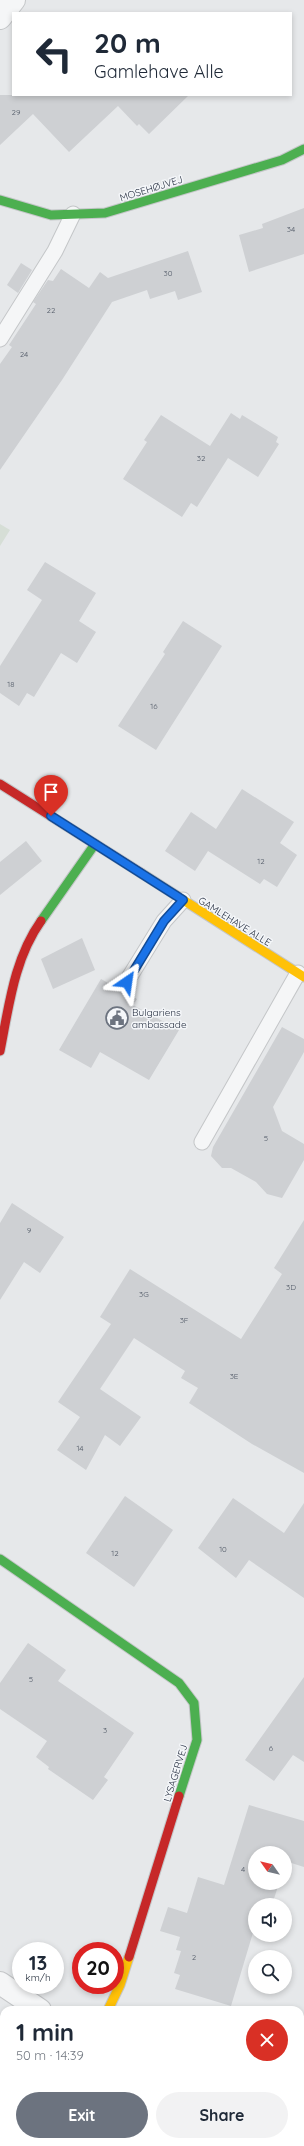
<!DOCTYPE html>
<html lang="en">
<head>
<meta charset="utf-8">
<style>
	:root { --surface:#fff; --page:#f2f2f3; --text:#1f2937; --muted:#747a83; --accent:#6c737f }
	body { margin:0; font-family:Quicksand,sans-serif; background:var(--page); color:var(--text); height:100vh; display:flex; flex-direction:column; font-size:15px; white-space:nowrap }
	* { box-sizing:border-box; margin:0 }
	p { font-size:13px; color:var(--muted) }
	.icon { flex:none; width:22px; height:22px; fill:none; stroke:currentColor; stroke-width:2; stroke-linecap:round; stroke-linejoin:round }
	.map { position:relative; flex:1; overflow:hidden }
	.sheet { position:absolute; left:0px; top:2006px; width:304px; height:140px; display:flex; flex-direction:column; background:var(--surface); border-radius:12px 12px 0 0; box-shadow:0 2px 6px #0003 }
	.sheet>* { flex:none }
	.top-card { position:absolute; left:12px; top:12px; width:280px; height:84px; border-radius:0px; box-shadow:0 2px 6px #0003; background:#fff; color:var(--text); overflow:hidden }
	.needle { width:26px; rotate:304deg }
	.fabs { position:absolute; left:248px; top:1846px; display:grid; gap:8px }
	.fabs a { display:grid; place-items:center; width:44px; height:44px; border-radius:50%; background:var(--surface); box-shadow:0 2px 6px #0003; font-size:20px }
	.speed { position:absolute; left:12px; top:1942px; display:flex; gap:8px; font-size:20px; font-weight:700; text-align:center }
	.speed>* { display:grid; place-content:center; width:52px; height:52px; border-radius:50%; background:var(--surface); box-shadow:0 2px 6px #0003; line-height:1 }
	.speed small { font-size:10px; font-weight:400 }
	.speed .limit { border:6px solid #d22; background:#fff; color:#111 }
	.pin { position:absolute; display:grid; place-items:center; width:34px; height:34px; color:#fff; margin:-41px -17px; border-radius:50% 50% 50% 0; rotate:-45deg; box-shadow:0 0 4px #0007 }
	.pin .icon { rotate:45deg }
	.me { position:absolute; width:44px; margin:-22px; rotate:32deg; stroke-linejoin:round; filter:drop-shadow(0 0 3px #0008) }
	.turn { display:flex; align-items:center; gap:14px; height:84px; padding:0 16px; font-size:18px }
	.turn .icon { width:52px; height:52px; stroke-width:2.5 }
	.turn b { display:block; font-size:28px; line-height:34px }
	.round { display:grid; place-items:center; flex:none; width:42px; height:42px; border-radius:21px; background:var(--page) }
	.overview { display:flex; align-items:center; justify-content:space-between; height:68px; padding:0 16px }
	h1 { font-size:24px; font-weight:700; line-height:30px }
	.cta { display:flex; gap:8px; margin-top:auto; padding:8px 16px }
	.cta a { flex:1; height:46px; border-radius:24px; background:var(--accent); color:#fff; font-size:16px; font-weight:700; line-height:46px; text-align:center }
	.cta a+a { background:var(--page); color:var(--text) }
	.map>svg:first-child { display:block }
	.green { fill:#d6ded6 }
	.building { fill:#ced0d3 }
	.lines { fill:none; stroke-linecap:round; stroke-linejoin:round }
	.lane-casing { stroke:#c4c6c8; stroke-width:17 }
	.street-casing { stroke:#c4c6c8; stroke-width:24 }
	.fast-casing { stroke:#c4c6c8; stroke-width:11 }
	.slow-casing { stroke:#c4c6c8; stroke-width:11 }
	.jam-casing { stroke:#c4c6c8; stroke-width:11 }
	.lane { stroke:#f5f6f7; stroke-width:15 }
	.street { stroke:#f5f6f7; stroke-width:22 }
	.fast { stroke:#4caf50; stroke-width:9 }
	.slow { stroke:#ffc107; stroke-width:9 }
	.jam { stroke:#c62828; stroke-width:9 }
	.route-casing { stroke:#114b97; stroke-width:10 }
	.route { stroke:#1a73e8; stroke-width:7 }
	.labels { text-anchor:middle; stroke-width:3; stroke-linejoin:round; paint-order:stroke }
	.number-label { font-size:8px; fill:#545c69 }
	.street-label { font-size:10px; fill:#2b3445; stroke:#f4f6f9 }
	.poi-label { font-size:10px; fill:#2b3445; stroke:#f4f6f9; text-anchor:start }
</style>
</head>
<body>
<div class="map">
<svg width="304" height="2146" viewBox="0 0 304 2146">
	<rect width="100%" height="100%" fill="#e6e8ea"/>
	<polygon class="green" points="0,524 10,530 0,546"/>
	<g class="building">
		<polygon points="0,95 189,95 149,134 139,124 137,126 118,106 69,152 33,114 0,145"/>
		<polygon points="304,208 304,254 249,272 239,235 263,228 262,224"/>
		<polygon points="188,251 202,292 178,300 175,291 150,299 147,290 112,302 62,380 0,470 0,364 12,347 9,345 36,304 33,302 48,280 53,281 61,269 89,288 100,272 108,278"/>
		<polygon points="21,263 32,270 18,293 7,285"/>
		<polygon points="231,413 240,419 242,415 278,437 276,442 279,444 258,477 228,458 197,507 191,503 182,517 123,479 147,442 144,440 161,415 210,446"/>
		<polygon points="45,562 96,593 79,621 96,632 77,663 61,653 34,697 27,693 19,706 0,693 0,666 42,600 27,590"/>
		<polygon points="183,621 222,646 156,750 118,726 165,654 163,652"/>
		<polygon points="242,789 294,822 280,843 297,855 277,887 264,879 260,884 208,851 195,871 165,851 191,812 216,829"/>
		<polygon points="26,841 42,861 0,895 0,862"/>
		<polygon points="82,938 95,970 53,989 41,959"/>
		<polygon points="101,979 137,999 133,1005 179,1030 149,1080 100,1052 91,1068 59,1050"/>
		<polygon points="282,1027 304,1039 304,1052 273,1107 282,1131 304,1144 304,1160 282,1198 267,1194 256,1182 231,1168 222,1168 211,1156 213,1147"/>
		<polygon points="12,1203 64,1237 40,1273 24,1262 0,1300 0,1223"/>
		<polygon points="304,1220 304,1473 252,1444 189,1403 198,1388 181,1378 185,1371 134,1338 100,1389 141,1417 120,1446 105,1435 86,1470 57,1450 80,1417 58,1402 111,1324 100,1317 130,1269 241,1339 282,1274 274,1268"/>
		<polygon points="125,1496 173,1530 134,1587 86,1553"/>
		<polygon points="233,1498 284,1533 304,1503 304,1598 249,1560 236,1578 198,1548"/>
		<polygon points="28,1643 66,1670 58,1681 134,1733 104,1777 108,1780 93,1800 48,1769 49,1767 36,1757 47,1741 0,1709 0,1683"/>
		<polygon points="304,1677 304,1762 293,1755 274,1781 245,1760"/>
		<polygon points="249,1805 304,1821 304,1867 285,1861 285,1863 285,1853 255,1853 255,1883 279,1883 272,1905 255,1905 255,1926 231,2006 175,1989 180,1975 174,1973 181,1951 176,1950 180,1937 160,1931 168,1907 187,1913 198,1877 224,1885"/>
	</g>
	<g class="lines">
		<g class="lane-casing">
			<g id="lane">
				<polyline points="0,339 55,251 73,214"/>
				<polyline points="127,981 164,921 183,900"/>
				<polyline points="202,1142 298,973"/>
			</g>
		</g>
		<g class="street-casing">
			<g id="street">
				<polyline points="0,18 14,0"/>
				<polyline points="0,1983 40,2010"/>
				<polyline points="0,2128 4,2125"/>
				<polyline points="233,2142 239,2146"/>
			</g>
		</g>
		<g class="fast-casing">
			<g id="fast">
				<polyline points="0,200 51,215 105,213 282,160 304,149"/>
				<polyline points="41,921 95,844"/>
				<polyline points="0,1559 179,1683 194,1703 197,1740 179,1796"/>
			</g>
		</g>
		<g class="slow-casing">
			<g id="slow">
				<polyline points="141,873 304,977"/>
				<polyline points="108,2010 120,1985 129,1957"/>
			</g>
		</g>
		<g class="jam-casing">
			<g id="jam">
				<polyline points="0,784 141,873"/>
				<path d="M 0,1051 C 9,1006 14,959 41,921"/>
				<polyline points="129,1957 179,1796"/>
			</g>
		</g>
		<use href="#lane" class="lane"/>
		<use href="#street" class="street"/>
		<use href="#fast" class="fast"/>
		<use href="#slow" class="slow"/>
		<use href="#jam" class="jam"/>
	</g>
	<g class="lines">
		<g class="route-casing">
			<polyline id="route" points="51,816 183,900 164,921 127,982"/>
		</g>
		<use href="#route" class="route"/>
	</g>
	<defs>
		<g id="civic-ring" transform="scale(1.15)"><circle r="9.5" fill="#f4f6f9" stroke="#6c737f" stroke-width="1.5"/><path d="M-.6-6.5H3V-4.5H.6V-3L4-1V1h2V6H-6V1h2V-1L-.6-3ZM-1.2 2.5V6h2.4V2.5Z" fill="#6c737f"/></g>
	</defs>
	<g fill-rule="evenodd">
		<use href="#civic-ring" x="117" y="1018"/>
	</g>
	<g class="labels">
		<g class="number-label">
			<text x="16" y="115">29</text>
			<text x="291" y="232">34</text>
			<text x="168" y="276">30</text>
			<text x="51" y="313">22</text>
			<text x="24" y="357">24</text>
			<text x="201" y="461">32</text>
			<text x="11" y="687">18</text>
			<text x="154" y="709">16</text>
			<text x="261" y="864">12</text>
			<text x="266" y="1141">5</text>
			<text x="29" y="1233">9</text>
			<text x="291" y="1290">3D</text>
			<text x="144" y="1297">3G</text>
			<text x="184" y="1323">3F</text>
			<text x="234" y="1379">3E</text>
			<text x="80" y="1451">14</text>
			<text x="223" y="1552">10</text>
			<text x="115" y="1556">12</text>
			<text x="31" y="1682">5</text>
			<text x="105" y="1733">3</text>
			<text x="271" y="1751">6</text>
			<text x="243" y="1872">4</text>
			<text x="194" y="1960">2</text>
		</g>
		<g class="street-label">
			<text transform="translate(151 188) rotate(-17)" y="4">MOSEHØJVEJ</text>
			<text transform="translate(235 921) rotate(32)" y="4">GAMLEHAVE ALLE</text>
			<text transform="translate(175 1773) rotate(-73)" y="4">LYSAGERVEJ</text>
		</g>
		<g class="poi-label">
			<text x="132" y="1016">Bulgariens<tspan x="132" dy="12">ambassade</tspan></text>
		</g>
	</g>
</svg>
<div class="fabs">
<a><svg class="needle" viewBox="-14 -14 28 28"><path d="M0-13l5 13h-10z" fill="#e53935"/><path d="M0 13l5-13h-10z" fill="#747a83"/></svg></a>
<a><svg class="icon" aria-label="sound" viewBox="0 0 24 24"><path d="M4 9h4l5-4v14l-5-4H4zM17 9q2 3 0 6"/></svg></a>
<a><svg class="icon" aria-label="search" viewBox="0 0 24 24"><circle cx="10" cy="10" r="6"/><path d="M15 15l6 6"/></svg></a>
</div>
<div class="speed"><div>13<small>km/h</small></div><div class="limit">20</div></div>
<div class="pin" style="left:51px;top:816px;background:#d93025"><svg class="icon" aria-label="arrive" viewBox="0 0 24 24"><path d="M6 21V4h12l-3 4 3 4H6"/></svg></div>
<svg class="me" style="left:127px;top:982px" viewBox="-20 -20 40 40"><path d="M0-17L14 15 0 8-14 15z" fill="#1a73e8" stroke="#fff" stroke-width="4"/></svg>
<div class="top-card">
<div class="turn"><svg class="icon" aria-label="left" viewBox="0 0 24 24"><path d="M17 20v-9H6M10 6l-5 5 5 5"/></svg><div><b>20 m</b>Gamlehave Alle</div></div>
</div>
<section class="sheet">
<div class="overview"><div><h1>1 min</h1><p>50 m · 14:39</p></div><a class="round" style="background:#d93025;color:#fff"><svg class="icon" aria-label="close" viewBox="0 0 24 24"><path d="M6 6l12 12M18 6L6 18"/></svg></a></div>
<div class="cta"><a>Exit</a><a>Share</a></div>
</section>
</div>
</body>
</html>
